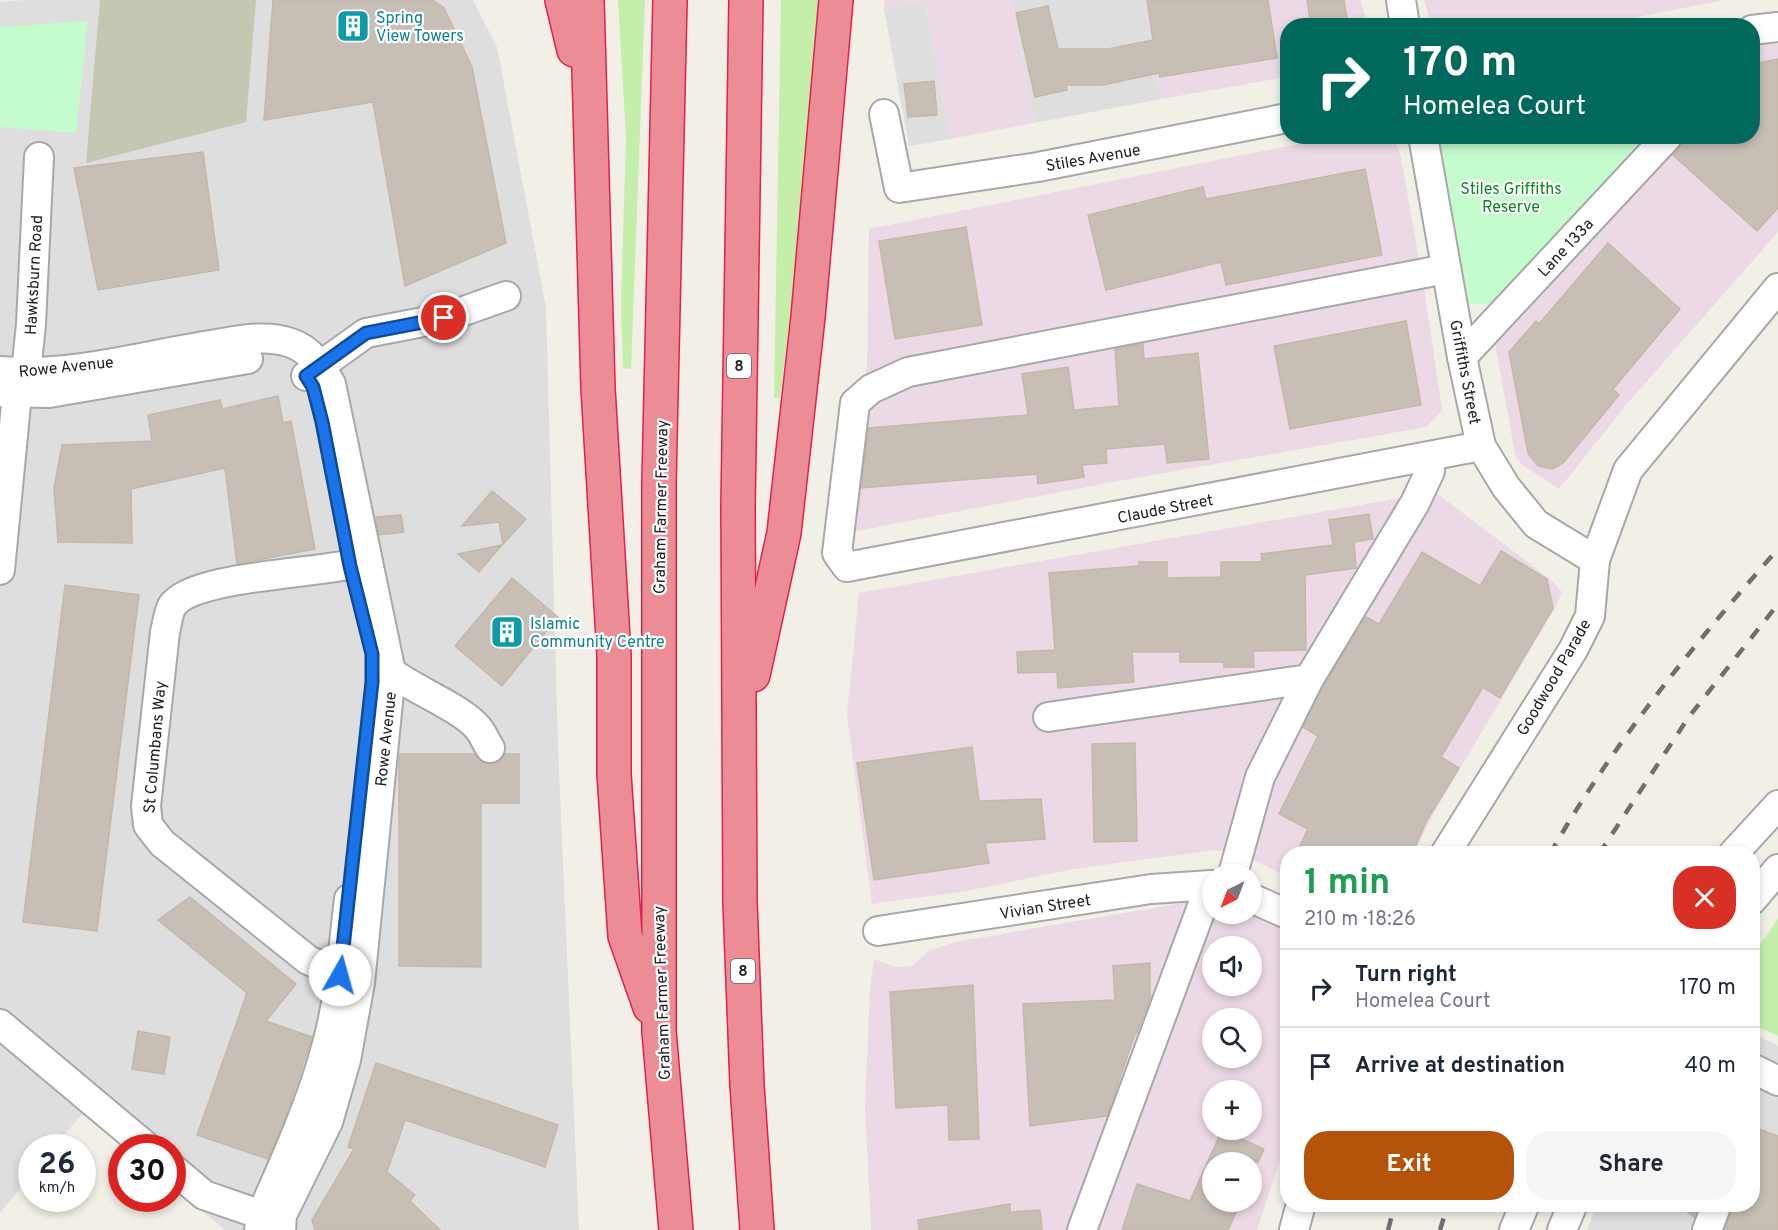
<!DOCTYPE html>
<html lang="en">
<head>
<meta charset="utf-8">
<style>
	:root { --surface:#fff; --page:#f6f6f7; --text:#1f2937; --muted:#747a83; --line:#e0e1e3; --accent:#b45309 }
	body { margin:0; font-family:Overpass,sans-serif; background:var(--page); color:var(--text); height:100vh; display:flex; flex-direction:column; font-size:22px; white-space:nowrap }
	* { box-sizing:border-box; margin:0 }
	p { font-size:20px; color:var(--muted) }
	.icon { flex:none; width:33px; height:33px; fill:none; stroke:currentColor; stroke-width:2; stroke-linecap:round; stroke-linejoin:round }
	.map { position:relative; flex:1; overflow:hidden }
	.details { position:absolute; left:1280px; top:846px; width:480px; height:366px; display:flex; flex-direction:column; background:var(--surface); border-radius:24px; box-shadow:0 3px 9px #0003 }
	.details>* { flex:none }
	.top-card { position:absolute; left:1280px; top:18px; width:480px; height:126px; border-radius:24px; box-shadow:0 3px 9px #0003; background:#00695c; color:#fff; overflow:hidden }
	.needle { width:39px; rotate:222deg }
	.controls { position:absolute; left:1202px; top:864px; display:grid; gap:12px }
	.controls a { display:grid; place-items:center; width:60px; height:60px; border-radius:50%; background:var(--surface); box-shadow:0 3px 9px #0003; font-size:30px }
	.speed { position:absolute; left:18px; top:1134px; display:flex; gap:12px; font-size:30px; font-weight:700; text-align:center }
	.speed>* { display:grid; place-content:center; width:78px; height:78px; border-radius:50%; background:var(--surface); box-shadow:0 3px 9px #0003; line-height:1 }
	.speed small { font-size:15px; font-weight:400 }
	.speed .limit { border:9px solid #d22; background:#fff; color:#111 }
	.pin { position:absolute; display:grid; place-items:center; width:51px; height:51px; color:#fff; margin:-26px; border:3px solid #fff; border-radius:50%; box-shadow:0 2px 6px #0007 }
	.me { position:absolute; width:66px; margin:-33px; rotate:7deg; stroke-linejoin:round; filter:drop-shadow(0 0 4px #0008) }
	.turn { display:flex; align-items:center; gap:21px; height:126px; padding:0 24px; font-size:27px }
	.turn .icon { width:78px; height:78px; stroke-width:2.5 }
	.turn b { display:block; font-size:42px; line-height:51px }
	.round { display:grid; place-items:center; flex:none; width:63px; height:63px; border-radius:24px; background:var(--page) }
	.overview { display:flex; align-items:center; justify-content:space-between; height:102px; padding:0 24px }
	h1 { font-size:36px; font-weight:700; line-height:45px; color:#1e9e55 }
	.cta { display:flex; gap:12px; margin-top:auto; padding:12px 24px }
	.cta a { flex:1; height:69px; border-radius:24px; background:var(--accent); color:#fff; font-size:24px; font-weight:700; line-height:69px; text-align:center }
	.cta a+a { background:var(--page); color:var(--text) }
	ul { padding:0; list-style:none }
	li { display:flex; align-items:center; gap:18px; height:78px; padding:0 24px; border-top:2px solid var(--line) }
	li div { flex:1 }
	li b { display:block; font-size:22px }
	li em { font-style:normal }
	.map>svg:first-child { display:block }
	.residential { fill:#dfdede }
	.industrial { fill:#ebd9e6; fill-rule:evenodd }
	.construction { fill:#c5c7b2 }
	.grass { fill:#c5eeab }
	.park { fill:#c4fcce }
	.building { fill:#c7bfb6; stroke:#c5b8a9; stroke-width:1.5 }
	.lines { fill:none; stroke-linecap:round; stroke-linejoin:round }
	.minor-casing { stroke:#a8a8a8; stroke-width:32 }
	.highway-casing { stroke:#e51f50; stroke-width:36 }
	.minor { stroke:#fff; stroke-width:28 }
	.highway { stroke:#ec8c94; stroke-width:33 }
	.rail { stroke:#6f6f6f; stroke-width:4.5; stroke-dasharray:12 12; stroke-linecap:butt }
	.route-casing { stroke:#114b97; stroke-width:15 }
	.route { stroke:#1a73e8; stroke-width:10 }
	.labels { text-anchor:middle; stroke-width:4.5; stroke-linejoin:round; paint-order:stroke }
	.shield { fill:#fff; stroke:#646464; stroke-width:1.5 }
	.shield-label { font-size:15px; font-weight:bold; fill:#212121 }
	.culture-label { font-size:16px; fill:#0d838f; stroke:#fff; text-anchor:start }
	.street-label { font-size:16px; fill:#212121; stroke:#fff }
	.park-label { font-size:16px; fill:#06881d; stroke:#fff }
</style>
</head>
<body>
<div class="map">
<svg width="1778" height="1230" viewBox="0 0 1778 1230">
	<rect width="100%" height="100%" fill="#f2efe7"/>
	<g class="residential">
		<polygon points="24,0 473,0 497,47 546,307 558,747 579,1230 225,1230 173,1187 172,1148 124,1147 82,1114 54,1147 32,1148 31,1175 0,1213 0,2"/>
		<polygon points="1012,0 1143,0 1161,99 1034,123"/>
		<polygon points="925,1 950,139 909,146 884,9"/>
		<polygon points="1752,1033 1778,1046 1778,1230 1587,1230 1597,1205 1752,1204"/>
	</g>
	<g class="industrial">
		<polygon points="885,0 1012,0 1034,123 950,139 925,1 884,9"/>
		<polygon points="1143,0 1361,0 1367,25 1287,26 1287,77 1161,99"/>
		<polygon points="1424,0 1724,0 1632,18 1561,26 1431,25"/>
		<polygon points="1778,37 1778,232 1627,404 1559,489 1521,464 1515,454 1495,342 1673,137 1752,136 1752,42"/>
		<polygon points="1334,137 1393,137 1400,153 1423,280 1442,411 1426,427 1107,483 846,533 857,418 867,366 869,229"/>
		<polygon points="1435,492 1550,579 1562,592 1554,610 1434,813 1414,853 1287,854 1287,877 1246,856 1214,850 1074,869 966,891 872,904 847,715 859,593"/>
		<path d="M 1200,900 L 1212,914 L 1250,914 L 1287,932 L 1287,1139 L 1257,1230 L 871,1230 L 865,1105 L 870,989 L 874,959 L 895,967 L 912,966 L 929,951 L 955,942 ZM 1212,946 L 1251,946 L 1251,986 L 1212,986 ZM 1212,1018 L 1251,1018 L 1251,1058 L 1212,1058 ZM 1212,1090 L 1251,1090 L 1251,1130 L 1212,1130 ZM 1212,1162 L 1251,1162 L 1251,1202 L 1212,1202 Z"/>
	</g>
	<polygon class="construction" points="100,0 256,0 246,122 86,163"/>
	<g class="grass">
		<polygon points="618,0 645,0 631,369 623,368 621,306 626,137"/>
		<polygon points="781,0 828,0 780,398 774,398"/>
		<polygon points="1778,919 1778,1036 1752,1024 1752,956"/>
	</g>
	<g class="park">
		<polygon points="88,21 76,133 0,127 0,27"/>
		<path d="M 1439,137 L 1644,137 L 1504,295 C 1493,304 1484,305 1469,304 Z"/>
	</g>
	<g class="building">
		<polygon points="273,0 433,0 444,8 472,67 506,243 405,286 373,102 264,120"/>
		<polygon points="1147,0 1268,0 1277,58 1160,77 1159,73 1103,85 1066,85 1067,90 1035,97 1016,13 1048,6 1058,49 1108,49 1153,40"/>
		<polygon points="1307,0 1344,0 1348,26 1311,26"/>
		<polygon points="1778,59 1778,208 1757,231 1673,155 1680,147 1684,136 1752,136 1752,64"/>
		<polygon points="934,81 937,115 908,117 904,84"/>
		<polygon points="203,152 219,270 98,290 74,168"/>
		<polygon points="1365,169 1382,255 1226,285 1221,262 1106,290 1088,215 1203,187 1206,199"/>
		<polygon points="966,227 982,325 895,339 879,241"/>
		<polygon points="1608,243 1680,309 1613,389 1619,395 1563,463 1553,469 1538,466 1528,453 1509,352 1536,321 1539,324"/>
		<polygon points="1406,321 1421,405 1290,429 1274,346"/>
		<polygon points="1143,344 1144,359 1198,353 1209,459 1167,463 1165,444 1106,449 1107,463 1082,465 1084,477 1038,484 1037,474 861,488 869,428 1028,415 1022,374 1068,367 1074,410 1119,406 1115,349"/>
		<polygon points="278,396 283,423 291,421 315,549 237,564 225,468 131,489 132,543 58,542 54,488 62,445 152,441 148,415 220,400 222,409"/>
		<polygon points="492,491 526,519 503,544 499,522 462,526"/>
		<polygon points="1369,514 1373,539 1354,542 1356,568 1305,575 1306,650 1253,651 1254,667 1224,667 1224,662 1180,662 1180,652 1132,652 1134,682 1058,688 1057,672 1018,673 1017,652 1055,650 1049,573 1139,566 1139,562 1167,562 1167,578 1221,577 1221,562 1262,562 1261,554 1333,545 1329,520"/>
		<polygon points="401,515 404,532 379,535 376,517"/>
		<polygon points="502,545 479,572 458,554"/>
		<polygon points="1501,551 1547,579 1553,608 1500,698 1483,687 1441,757 1459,768 1427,820 1412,854 1296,854 1308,829 1279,814 1318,736 1303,727 1323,687 1366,617 1379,624 1422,552 1480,586"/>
		<polygon points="512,578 558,617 502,686 455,646"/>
		<polygon points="65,585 139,595 97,931 23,922"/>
		<polygon points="1135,743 1137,841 1094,842 1092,744"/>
		<polygon points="972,747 979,801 1041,799 1045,839 985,843 989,863 874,880 857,763"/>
		<polygon points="399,754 474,754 482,762 490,764 499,762 505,754 519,754 519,803 481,803 481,967 399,966"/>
		<polygon points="190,897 296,984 266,1021 312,1037 290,1104 268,1159 197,1135 247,993 158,920"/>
		<polygon points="1150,963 1150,998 1137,1033 1135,1034 1107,1116 1030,1126 1023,1004 1115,1000 1113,966"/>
		<polygon points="973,985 979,1139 949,1140 948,1105 896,1108 890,992"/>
		<polygon points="138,1031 170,1037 164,1074 132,1069"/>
		<polygon points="376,1063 558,1125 545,1167 405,1120 387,1172 415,1195 410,1201 440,1230 315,1230 312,1220 354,1149 348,1147"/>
		<polygon points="1759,1129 1778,1136 1778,1230 1725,1230 1733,1204 1752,1204 1752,1149"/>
		<polygon points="1222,1130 1264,1149 1258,1162 1212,1162 1212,1202 1241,1202 1228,1230 1122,1230 1137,1184 1190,1201"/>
		<polygon points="1010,1204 1010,1212 1040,1210 1042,1230 919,1230 918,1220"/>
		<polygon points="1677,1204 1699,1204 1694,1217"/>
	</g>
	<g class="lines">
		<g class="minor-casing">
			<g id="minor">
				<polyline points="1401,0 1405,26"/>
				<polyline points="1752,30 1778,27"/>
				<polyline points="884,114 899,188 1038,167 1287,118"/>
				<polyline points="1423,136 1462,357 1481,446 1506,487 1536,524 1595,560"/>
				<polyline points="1446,269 908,372 871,389 855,403 837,553 847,567 1481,446"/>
				<polyline points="1462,357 1668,136"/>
				<path d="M 0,371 C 68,377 137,357 204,346 C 232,342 263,333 291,343 C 311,350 321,366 331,384 L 391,672 L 360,983 L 346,1060 L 328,1122 L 282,1215 L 281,1230"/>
				<polyline points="306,376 366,333 444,318 506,296"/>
				<polyline points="0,392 49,393 248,359"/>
				<polyline points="0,570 17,394 26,373 31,324 39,157"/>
				<path d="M 391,672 C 416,691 460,707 478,728 C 483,734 486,742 490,748"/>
				<polyline points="1048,717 1309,679"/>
				<polyline points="1445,854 1573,650 1590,616 1595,560 1628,470 1778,288"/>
				<polyline points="1733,854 1778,805"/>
				<polyline points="1233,874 1260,777 1309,679 1415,503 1430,471 1430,458"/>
				<polyline points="1251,898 1287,914"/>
				<polyline points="1752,900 1778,869"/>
				<polyline points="878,931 1151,889 1212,885"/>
				<path d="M 355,981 L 308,960 L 162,843 L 148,825 L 146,806 L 165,632 C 167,625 168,613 172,606 C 193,574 327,574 366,561"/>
				<polyline points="0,1024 148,1148"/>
				<polyline points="1752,1068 1778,1081"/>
				<polyline points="172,1168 204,1195 279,1221"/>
				<path d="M 259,1230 L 261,1215 C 286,1159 311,1104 327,1044 C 340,997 343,947 349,899"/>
				<polyline points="1082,1230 1210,885"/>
				<polyline points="1294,1230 1301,1204"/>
				<polyline points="1514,1230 1525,1204"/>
				<polyline points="1562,1230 1573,1204"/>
				<polyline points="1707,1230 1717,1204"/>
			</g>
		</g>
		<g class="highway-casing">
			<g id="highway">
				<polyline points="562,0 574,50"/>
				<polyline points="587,0 598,388 614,655 614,774 625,936 650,1007"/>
				<polyline points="670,0 659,482 659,1031 676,1230"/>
				<polyline points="746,0 738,507 740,902 747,1085 757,1230"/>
				<polyline points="753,675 784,533 808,317 836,0"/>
			</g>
		</g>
		<use href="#minor" class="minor"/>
		<use href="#highway" class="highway"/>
		<g class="rail">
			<path d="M 1550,854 C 1613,743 1694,644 1778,549"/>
			<polyline points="1599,854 1688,718 1778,604"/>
			<polyline points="1388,1230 1395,1204"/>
			<polyline points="1440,1230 1448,1204"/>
		</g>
	</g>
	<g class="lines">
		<g class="route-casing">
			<polyline id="route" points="340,975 372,682 372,654 350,566 322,422 313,387 306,376 366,333 444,318"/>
		</g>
		<use href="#route" class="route"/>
	</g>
	<defs>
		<g id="building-square" transform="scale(1.725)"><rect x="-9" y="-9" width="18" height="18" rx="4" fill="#0f9aa8" stroke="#fff"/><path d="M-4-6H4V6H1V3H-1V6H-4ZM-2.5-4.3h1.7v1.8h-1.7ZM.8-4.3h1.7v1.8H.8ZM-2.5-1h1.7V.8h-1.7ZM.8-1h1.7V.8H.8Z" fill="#fff"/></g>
	</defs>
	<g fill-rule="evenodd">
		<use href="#building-square" x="353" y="26"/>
		<use href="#building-square" x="507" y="632"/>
	</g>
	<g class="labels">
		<g class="shield">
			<rect x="727" y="354" width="24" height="24" rx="4.5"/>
			<rect x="731" y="959" width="24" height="24" rx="4.5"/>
		</g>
		<g class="shield-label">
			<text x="739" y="371">8</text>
			<text x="743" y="976">8</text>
		</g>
		<g class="culture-label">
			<text x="376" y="23">Spring<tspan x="376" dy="18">View Towers</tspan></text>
			<text x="530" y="629">Islamic<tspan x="530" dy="18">Community Centre</tspan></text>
		</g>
		<g class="street-label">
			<text transform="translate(1093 157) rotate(-10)" y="6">Stiles Avenue</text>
			<text transform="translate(1565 247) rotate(-47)" y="6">Lane 133a</text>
			<text transform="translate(33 275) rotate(-87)" y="6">Hawksburn Road</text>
			<text transform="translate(66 366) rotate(-6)" y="6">Rowe Avenue</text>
			<text transform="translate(1466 372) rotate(79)" y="6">Griffiths Street</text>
			<text transform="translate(660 507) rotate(-89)" y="6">Graham Farmer Freeway</text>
			<text transform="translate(1165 508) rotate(-11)" y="6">Claude Street</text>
			<text transform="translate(1553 677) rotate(-60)" y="6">Goodwood Parade</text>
			<text transform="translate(385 739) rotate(-84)" y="6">Rowe Avenue</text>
			<text transform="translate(154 747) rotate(-85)" y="6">St Columbans Way</text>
			<text transform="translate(1045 906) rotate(-9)" y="6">Vivian Street</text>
			<text transform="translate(661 993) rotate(-92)" y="6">Graham Farmer Freeway</text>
		</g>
		<g class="park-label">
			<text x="1511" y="194">Stiles Griffiths<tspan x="1511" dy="18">Reserve</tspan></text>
		</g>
	</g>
</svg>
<div class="controls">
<a><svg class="needle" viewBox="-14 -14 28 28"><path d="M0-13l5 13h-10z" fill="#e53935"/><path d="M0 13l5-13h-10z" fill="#747a83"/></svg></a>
<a><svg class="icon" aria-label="sound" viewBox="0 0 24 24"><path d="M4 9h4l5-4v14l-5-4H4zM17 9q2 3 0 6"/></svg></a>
<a><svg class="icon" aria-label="search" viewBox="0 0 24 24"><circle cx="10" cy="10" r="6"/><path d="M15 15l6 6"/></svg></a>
<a>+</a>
<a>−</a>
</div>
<div class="speed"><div>26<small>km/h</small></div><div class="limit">30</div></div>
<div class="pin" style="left:444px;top:318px;background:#d93025"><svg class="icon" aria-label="arrive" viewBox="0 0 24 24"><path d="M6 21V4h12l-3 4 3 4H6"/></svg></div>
<svg class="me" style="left:340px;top:975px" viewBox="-20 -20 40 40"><circle r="19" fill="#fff"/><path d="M0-13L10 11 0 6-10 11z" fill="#1a73e8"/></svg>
<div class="top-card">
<div class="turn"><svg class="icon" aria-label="right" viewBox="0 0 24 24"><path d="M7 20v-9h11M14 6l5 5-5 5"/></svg><div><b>170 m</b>Homelea Court</div></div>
</div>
<section class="details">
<div class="overview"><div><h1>1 min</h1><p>210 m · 18:26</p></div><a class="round" style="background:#d93025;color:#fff"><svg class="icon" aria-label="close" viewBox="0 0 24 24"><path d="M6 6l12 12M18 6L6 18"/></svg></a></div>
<ul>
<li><svg class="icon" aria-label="right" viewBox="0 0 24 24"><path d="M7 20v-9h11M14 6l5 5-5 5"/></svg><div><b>Turn right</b><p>Homelea Court</p></div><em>170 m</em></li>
<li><svg class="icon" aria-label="arrive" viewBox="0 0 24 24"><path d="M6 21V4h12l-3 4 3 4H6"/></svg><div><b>Arrive at destination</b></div><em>40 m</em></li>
</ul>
<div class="cta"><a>Exit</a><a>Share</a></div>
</section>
</div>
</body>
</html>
